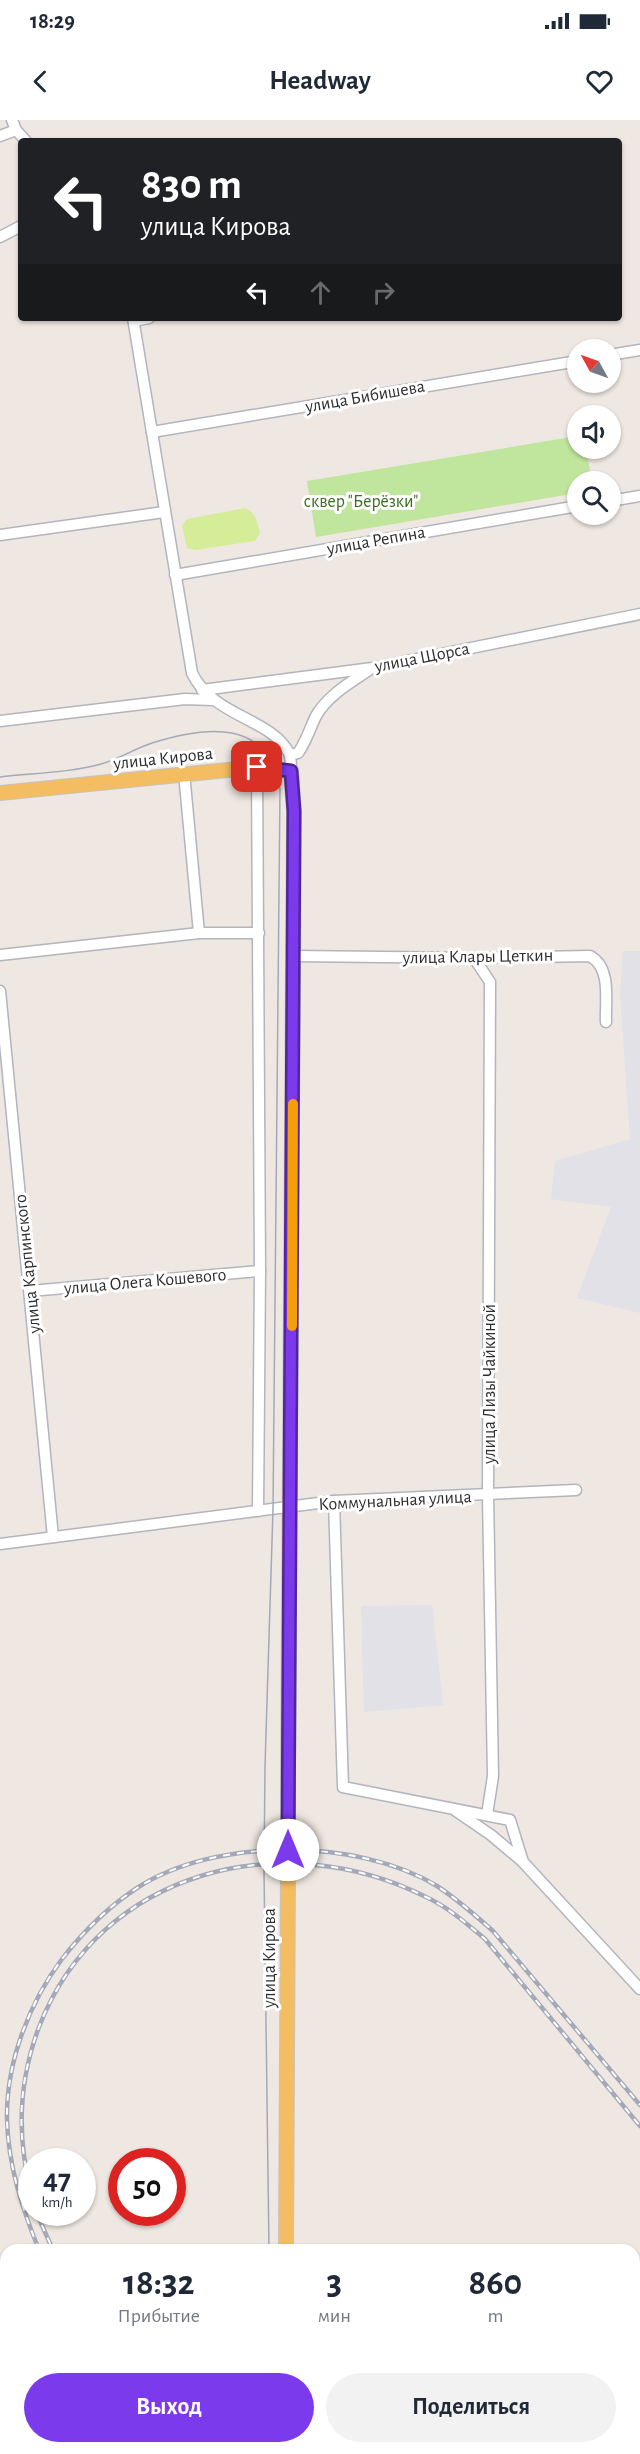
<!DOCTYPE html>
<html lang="ru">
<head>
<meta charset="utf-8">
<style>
	:root { --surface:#fff; --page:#f2f2f3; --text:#1f2937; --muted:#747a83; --accent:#7c3aed }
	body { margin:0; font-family:"Alegreya Sans",sans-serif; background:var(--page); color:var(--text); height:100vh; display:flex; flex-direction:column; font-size:22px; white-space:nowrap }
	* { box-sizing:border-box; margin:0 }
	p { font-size:20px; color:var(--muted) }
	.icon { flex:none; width:33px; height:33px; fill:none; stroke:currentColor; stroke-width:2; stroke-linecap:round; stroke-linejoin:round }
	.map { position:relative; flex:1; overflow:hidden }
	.details { position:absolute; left:0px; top:2124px; width:640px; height:210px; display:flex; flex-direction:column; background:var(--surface); border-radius:18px 18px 0 0; box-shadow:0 2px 4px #0004 }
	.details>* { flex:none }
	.banner { position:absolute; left:18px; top:18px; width:604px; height:183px; border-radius:6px; box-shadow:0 2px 4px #0004; background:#202124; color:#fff; overflow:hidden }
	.needle { width:39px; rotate:310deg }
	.buttons { position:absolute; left:567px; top:219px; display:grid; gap:12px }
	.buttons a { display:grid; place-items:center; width:54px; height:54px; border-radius:50%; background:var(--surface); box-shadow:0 2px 4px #0004; font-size:30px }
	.speed { position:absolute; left:18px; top:2028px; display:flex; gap:12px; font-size:30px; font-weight:700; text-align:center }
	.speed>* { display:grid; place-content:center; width:78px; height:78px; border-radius:50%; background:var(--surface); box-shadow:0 2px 4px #0004; line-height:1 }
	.speed small { font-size:15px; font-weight:400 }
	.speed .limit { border:9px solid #d22; background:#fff; color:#111 }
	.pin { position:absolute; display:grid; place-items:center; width:51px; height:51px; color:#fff; margin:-26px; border-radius:12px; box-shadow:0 3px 9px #0006 }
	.me { position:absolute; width:66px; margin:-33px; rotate:0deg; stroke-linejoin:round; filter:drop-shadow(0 0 4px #0008) }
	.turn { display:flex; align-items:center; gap:21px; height:126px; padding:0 24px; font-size:27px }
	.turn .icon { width:78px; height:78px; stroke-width:2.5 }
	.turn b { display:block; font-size:42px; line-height:51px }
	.lanes { display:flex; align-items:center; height:57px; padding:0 24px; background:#0003; justify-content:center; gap:30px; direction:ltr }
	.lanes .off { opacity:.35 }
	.eta { display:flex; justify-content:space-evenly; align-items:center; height:102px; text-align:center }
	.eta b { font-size:36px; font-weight:700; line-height:42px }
	.primary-button { display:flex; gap:12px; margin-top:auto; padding:12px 24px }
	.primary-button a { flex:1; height:69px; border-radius:36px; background:var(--accent); color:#fff; font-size:24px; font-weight:700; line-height:69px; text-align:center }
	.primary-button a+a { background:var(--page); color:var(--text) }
	.status { display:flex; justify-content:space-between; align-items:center; height:42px; padding:0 30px; background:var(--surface); direction:ltr }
	.status svg { height:16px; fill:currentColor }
	header { display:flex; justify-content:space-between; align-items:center; height:78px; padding:0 24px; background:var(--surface); font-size:27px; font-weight:700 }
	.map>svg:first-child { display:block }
	.industrial { fill:#e2e1e8 }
	.green { fill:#c0e69d }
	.pitch { fill:#d5ed99 }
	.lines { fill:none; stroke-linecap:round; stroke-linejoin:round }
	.minor-casing { stroke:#b1b5be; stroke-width:13 }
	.major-casing { stroke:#c4c4c4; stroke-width:16 }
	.minor { stroke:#fff; stroke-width:10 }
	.major { stroke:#f4bd61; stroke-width:14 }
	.tram { stroke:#a3a9b8; stroke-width:1.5 }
	.rail-casing { stroke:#a3a9b8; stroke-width:4.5 }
	.rail { stroke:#fff; stroke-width:2; stroke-dasharray:7; stroke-linecap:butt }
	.major-bridge-casing { stroke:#c4c4c4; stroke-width:16; stroke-linecap:butt }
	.major-bridge { stroke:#f4bd61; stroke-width:14 }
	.route-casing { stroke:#51269a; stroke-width:15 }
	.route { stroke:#7c3aed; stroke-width:10 }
	.slow { stroke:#f59e0b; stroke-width:10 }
	.labels { text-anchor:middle; stroke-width:6; stroke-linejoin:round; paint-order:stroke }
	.street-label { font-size:18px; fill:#2e2e2e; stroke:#fff }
	.park-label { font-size:18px; fill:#376f1a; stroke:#fff }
</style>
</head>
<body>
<div class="status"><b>18:29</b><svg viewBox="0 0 49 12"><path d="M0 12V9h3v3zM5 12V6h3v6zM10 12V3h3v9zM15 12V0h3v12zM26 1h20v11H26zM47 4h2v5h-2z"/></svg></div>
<header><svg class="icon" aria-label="back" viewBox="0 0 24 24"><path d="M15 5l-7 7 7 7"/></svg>Headway<svg class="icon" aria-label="heart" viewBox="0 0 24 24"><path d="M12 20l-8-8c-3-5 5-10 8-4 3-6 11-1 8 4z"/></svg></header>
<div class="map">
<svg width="640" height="2334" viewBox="0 0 640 2334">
	<rect width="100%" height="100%" fill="#efe7e1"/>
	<g class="industrial">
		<polygon points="623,831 640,831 640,1193 577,1178 611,1087 551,1079 555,1041 630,1019 620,874"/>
		<polygon points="432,1485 443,1585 364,1592 361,1486"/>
		<polygon points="0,2165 6,2182 6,2328 51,2328 54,2334 0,2334"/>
	</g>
	<polygon class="green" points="577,316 578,328 586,329 592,361 578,362 577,373 316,417 307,361"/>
	<path class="pitch" d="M 245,388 C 256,392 257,402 260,413 L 255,421 L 195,430 L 187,428 L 182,406 L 187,399 Z"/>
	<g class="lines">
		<g class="minor-casing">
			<g id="minor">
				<polyline points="12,0 16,10 26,21"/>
				<polyline points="0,16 16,10"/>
				<polyline points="0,117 21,106"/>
				<path d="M 133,198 L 192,553 C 213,597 271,598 289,633 C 291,638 291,645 291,651"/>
				<polyline points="134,201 149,198"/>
				<polyline points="610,235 640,230"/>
				<polyline points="152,312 578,241"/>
				<polyline points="610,381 640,376"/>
				<polyline points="0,415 164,392"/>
				<polyline points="175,455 578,386"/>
				<polyline points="202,570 372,548 640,494"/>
				<polyline points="0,601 185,579 212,580"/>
				<path d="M 290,635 L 298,633 C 306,622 310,608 316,596 C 327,576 351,562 369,550"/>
				<polyline points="257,647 260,1151 258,1391"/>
				<polyline points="184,653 199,813"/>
				<polyline points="0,835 199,813 259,813"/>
				<path d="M 293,836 L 474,838 L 590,836 C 612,848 605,881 606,902"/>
				<polyline points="474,838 490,862 488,1375 493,1656 487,1695"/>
				<polyline points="0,871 53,1417"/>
				<polyline points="30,1171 260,1151"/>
				<polyline points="334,1381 343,1667 510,1700 523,1742 640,1869"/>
				<polyline points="0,1424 334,1381 576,1370"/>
				<polyline points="456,1691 491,1715 522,1741"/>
			</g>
		</g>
		<g class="major-casing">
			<g id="major">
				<polyline points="0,673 257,647 291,651 294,691 288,1646"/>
				<polyline points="286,2130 288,1751"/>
				<polyline points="287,2328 287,2334"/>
			</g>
		</g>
		<use href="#minor" class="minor"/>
		<use href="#major" class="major"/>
		<g class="tram">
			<path d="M 0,657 C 33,653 68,653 101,644 C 119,639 134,629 152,623 C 205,606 269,598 280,669 L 273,1389 L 265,1646 L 264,1751 L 269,2130"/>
			<polyline points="263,2328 267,2334"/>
			<polyline points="201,2334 206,2328"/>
		</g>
		<g class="rail-casing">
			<g id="rail">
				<path d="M 32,2075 C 16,2017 18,1963 39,1907 C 100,1749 283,1705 426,1777 C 448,1787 467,1804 485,1819 L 640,2006"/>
				<polyline points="36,2092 53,2130"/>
				<path d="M 39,2130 C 22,2088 8,2045 7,1999 C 6,1943 29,1883 62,1839 C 83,1812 108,1787 137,1768 C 215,1717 358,1718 437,1766 C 457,1779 475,1795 493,1811 L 640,1985"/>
				<polyline points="128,2328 129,2334"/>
				<polyline points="138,2328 140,2334"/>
			</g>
		</g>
		<use href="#rail" class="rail"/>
		<g class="major-bridge-casing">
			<polyline id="major-bridge" points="288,1751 288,1646"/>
		</g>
		<use href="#major-bridge" class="major-bridge"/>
	</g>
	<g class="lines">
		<g class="route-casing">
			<polyline id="route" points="257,647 291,651 294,691 288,1730"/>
		</g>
		<use href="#route" class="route"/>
		<polyline class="slow" points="292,1206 293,984"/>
	</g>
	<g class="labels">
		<g class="street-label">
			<text transform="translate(365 276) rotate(-10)" y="6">улица Бибишева</text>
			<text transform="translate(376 420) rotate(-10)" y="6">улица Репина</text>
			<text transform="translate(422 537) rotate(-11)" y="6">улица Щорса</text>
			<text transform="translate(163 638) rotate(-6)" y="6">улица Кирова</text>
			<text transform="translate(478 836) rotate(-1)" y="6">улица Клары Цеткин</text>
			<text transform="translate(27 1144) rotate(-96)" y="6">улица Карпинского</text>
			<text transform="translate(145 1161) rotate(-5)" y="6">улица Олега Кошевого</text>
			<text transform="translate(489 1264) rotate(-90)" y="6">улица Лизы Чайкиной</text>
			<text transform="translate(395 1380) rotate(-3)" y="6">Коммунальная улица</text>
			<text transform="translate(269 1838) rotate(-90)" y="6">улица Кирова</text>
		</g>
		<g class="park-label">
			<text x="361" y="387">сквер "Берёзки"</text>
		</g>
	</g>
</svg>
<div class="buttons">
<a><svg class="needle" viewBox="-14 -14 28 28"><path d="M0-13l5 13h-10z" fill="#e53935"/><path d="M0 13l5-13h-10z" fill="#747a83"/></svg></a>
<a><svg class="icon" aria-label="sound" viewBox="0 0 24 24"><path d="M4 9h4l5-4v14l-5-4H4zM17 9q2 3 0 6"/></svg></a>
<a><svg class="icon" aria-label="search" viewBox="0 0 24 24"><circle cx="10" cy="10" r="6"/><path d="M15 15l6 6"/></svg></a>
</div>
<div class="speed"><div>47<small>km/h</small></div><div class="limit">50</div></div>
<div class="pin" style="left:257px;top:647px;background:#d93025"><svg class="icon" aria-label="arrive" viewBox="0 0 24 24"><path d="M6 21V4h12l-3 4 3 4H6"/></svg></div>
<svg class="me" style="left:288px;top:1730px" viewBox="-20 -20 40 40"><circle r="19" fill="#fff"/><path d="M0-13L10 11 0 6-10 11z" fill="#7c3aed"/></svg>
<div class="banner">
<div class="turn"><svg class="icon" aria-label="left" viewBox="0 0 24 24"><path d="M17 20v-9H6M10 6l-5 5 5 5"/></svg><div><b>830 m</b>улица Кирова</div></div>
<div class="lanes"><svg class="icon" aria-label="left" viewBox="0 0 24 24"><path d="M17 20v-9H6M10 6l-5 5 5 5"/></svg><svg class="icon off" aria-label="ahead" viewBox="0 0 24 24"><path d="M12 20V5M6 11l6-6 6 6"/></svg><svg class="icon off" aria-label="right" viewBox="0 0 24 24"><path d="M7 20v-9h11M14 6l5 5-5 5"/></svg></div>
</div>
<section class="details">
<div class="eta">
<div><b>18:32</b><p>Прибытие</p></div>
<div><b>3</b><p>мин</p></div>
<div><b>860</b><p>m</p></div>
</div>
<div class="primary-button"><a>Выход</a><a>Поделиться</a></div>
</section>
</div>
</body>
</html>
